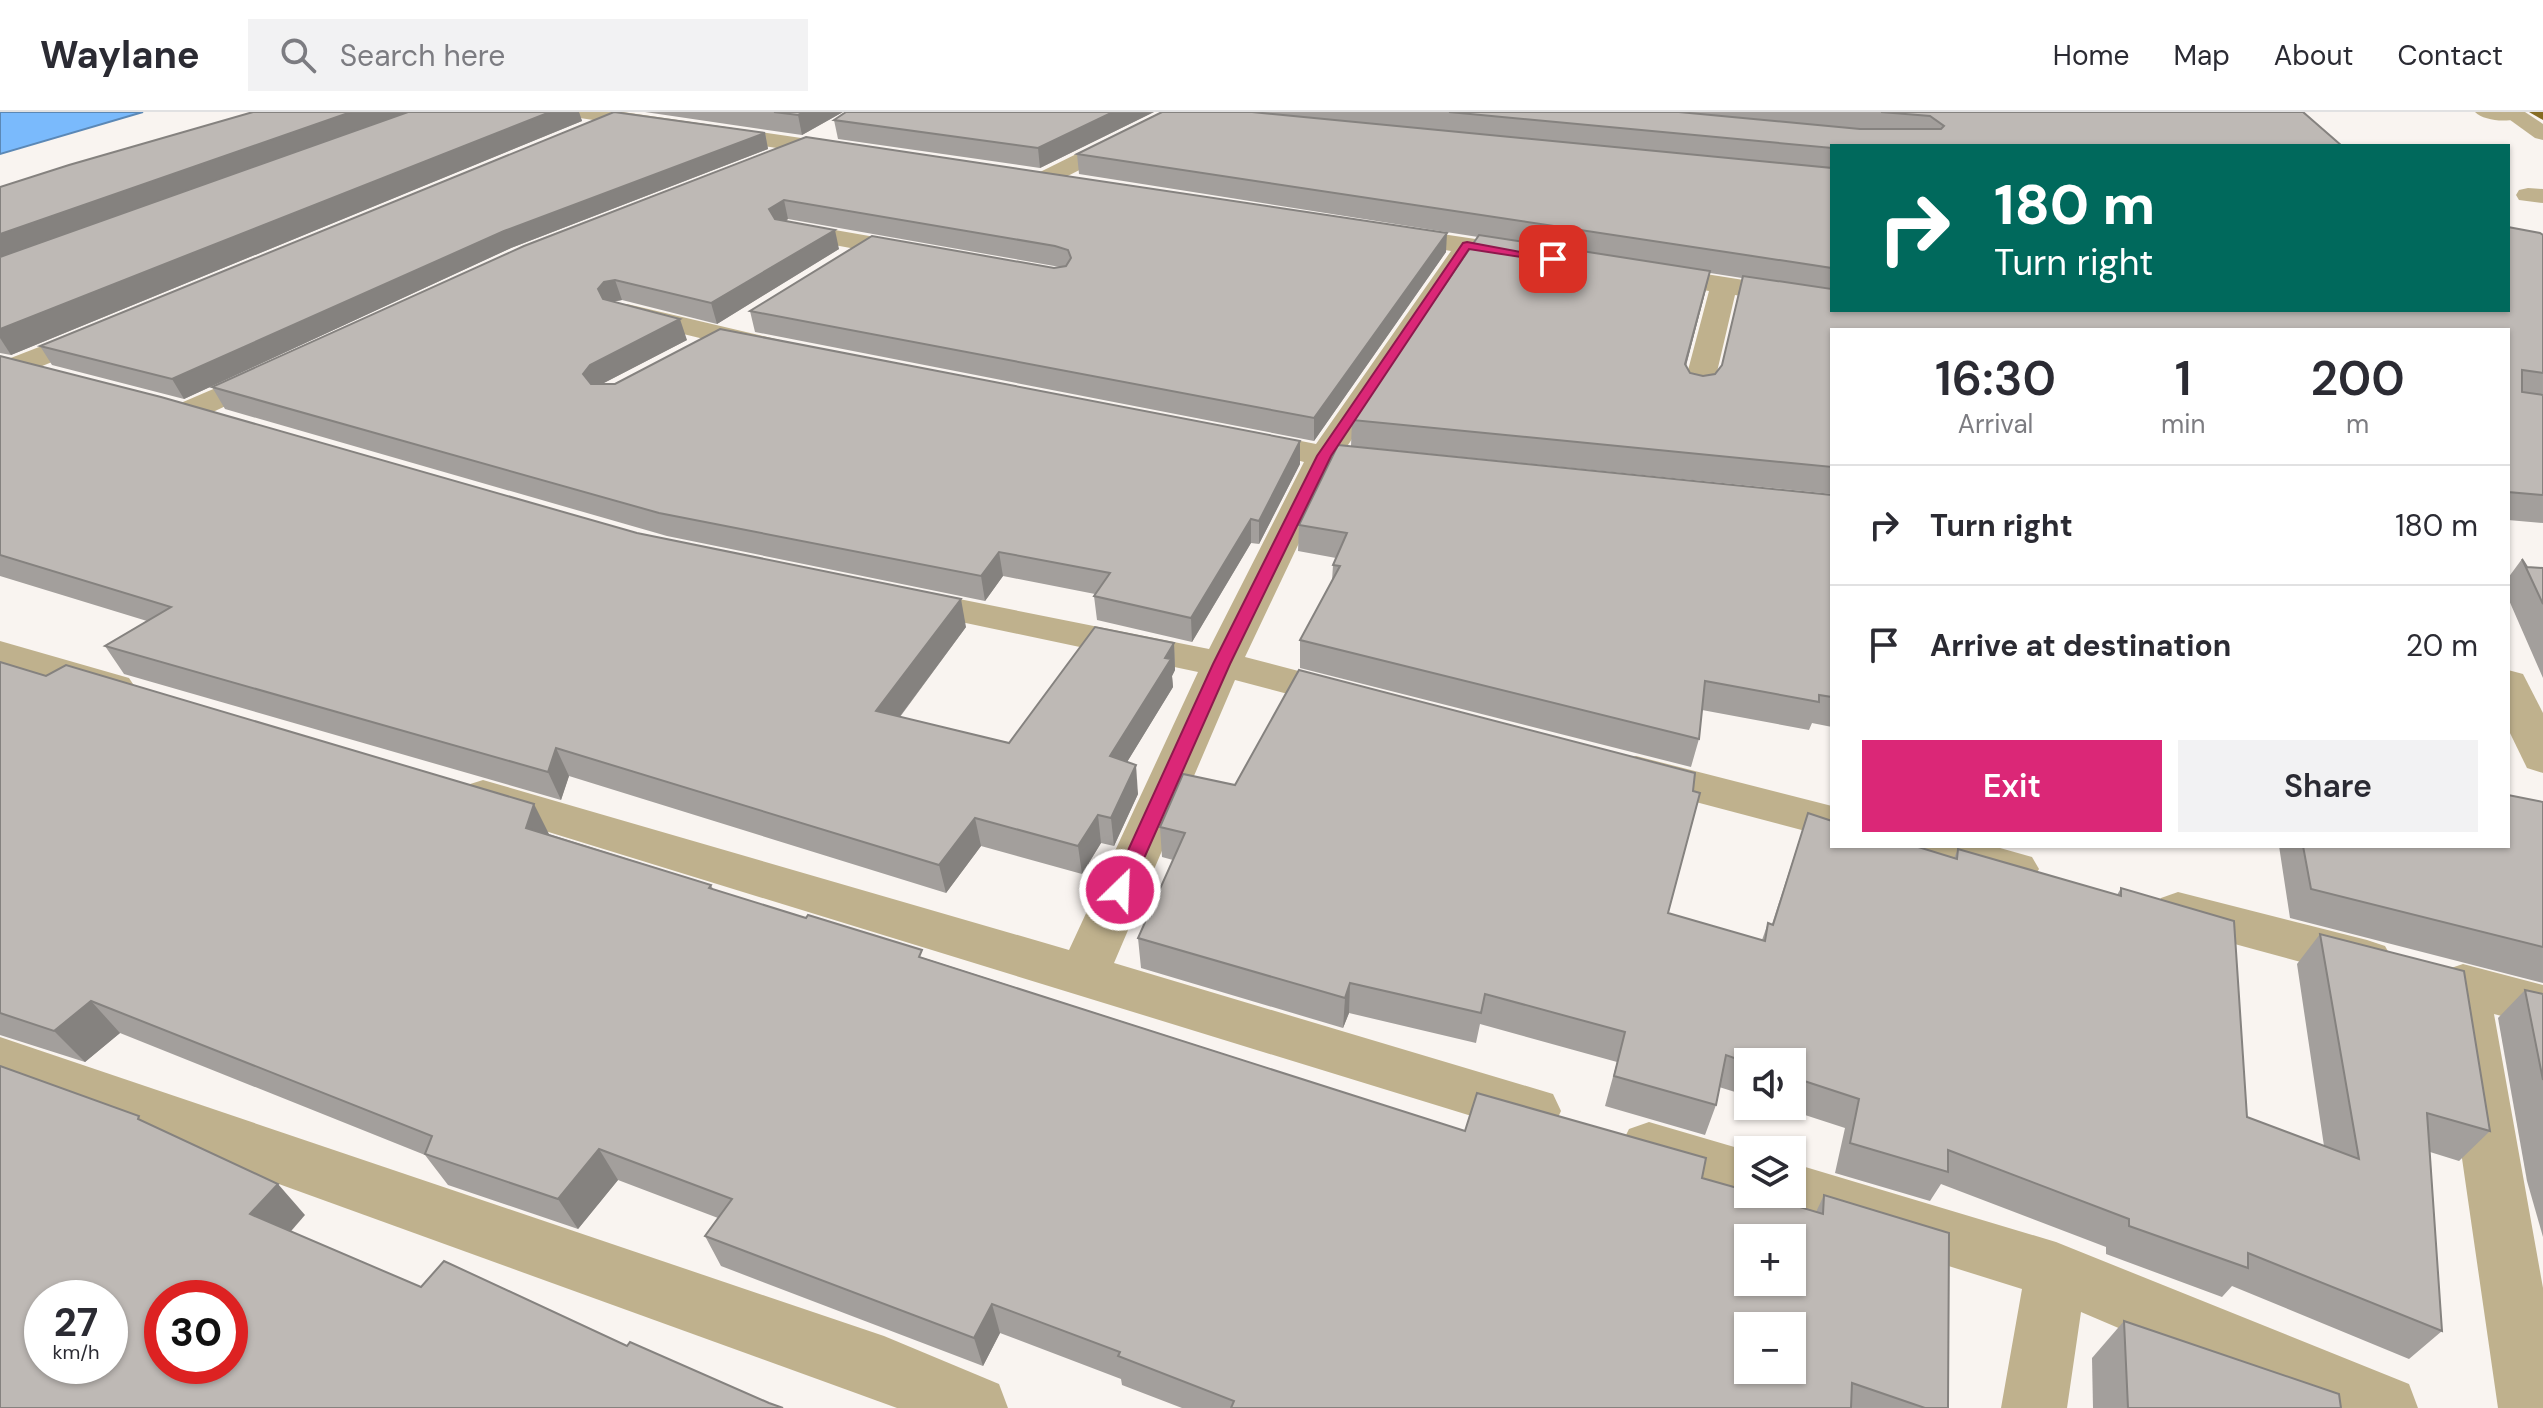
<!DOCTYPE html>
<html lang="en">
<head>
<meta charset="utf-8">
<style>
	:root { --surface:#fff; --page:#f2f2f3; --text:#2b2b33; --muted:#7c7c81; --line:#e1e1e2; --accent:#db2777 }
	body { margin:0; font-family:"DM Sans",sans-serif; background:var(--page); color:var(--text); height:100vh; display:flex; flex-direction:column; font-size:30px; white-space:nowrap }
	* { box-sizing:border-box; margin:0 }
	p { font-size:26px; color:var(--muted) }
	.icon { flex:none; width:44px; height:44px; fill:none; stroke:currentColor; stroke-width:2; stroke-linecap:round; stroke-linejoin:round }
	.map { position:relative; flex:1; overflow:hidden }
	.drawer { position:absolute; left:1830px; top:216px; width:680px; height:520px; display:flex; flex-direction:column; background:var(--surface); border-radius:0px; box-shadow:0 2px 6px #0004 }
	.drawer>* { flex:none }
	.guide { position:absolute; left:1830px; top:32px; width:680px; height:168px; border-radius:0px; box-shadow:0 2px 6px #0004; background:#00695c; color:#fff; overflow:hidden }
	.buttons { position:absolute; left:1734px; top:936px; display:grid; gap:16px }
	.buttons a { display:grid; place-items:center; width:72px; height:72px; border-radius:0px; background:var(--surface); box-shadow:0 2px 6px #0004; font-size:40px }
	.speed { position:absolute; left:24px; top:1168px; display:flex; gap:16px; font-size:40px; font-weight:700; text-align:center }
	.speed>* { display:grid; place-content:center; width:104px; height:104px; border-radius:50%; background:var(--surface); box-shadow:0 2px 6px #0004; line-height:1 }
	.speed small { font-size:20px; font-weight:400 }
	.speed .limit { border:12px solid #d22; background:#fff; color:#111 }
	.pin { position:absolute; display:grid; place-items:center; width:68px; height:68px; color:#fff; margin:-34px; border-radius:16px; box-shadow:0 4px 12px #0006 }
	.me { position:absolute; width:88px; margin:-44px; rotate:24deg; stroke-linejoin:round; filter:drop-shadow(0 0 6px #0008) }
	.turn { display:flex; align-items:center; gap:28px; height:168px; padding:0 32px; font-size:36px }
	.turn .icon { width:104px; height:104px; stroke-width:2.5 }
	.turn b { display:block; font-size:56px; line-height:68px }
	.eta { display:flex; justify-content:space-evenly; align-items:center; height:136px; text-align:center }
	.eta b { font-size:48px; font-weight:600; line-height:56px }
	.button { display:flex; gap:16px; margin-top:auto; padding:16px 32px }
	.button a { flex:1; height:92px; border-radius:0px; background:var(--accent); color:#fff; font-size:32px; font-weight:600; line-height:92px; text-align:center }
	.button a+a { background:var(--page); color:var(--text) }
	ul { padding:0; list-style:none }
	li { display:flex; align-items:center; gap:24px; height:120px; padding:0 32px; border-top:2px solid var(--line) }
	li div { flex:1 }
	li b { display:block; font-size:30px }
	li em { font-style:normal }
	header { display:flex; align-items:center; gap:48px; box-sizing:border-box; height:112px; padding:0 40px; background:var(--surface); border-bottom:2px solid var(--line) }
	header strong { font-size:38px }
	nav { display:flex; gap:44px; margin-inline-start:auto; font-size:28px }
	.search { width:560px; height:72px; background:var(--page); display:flex; align-items:center; gap:20px; box-sizing:border-box; padding:0 28px; border-radius:0px; color:var(--muted); font-size:30px }
	.map>svg:first-child { display:block }
	.water { fill:#7abafc; stroke:#5b88b6; stroke-width:2 }
	.lines { fill:none; stroke-linecap:round; stroke-linejoin:round }
	.minor { fill:#bfb18d; fill-rule:evenodd }
	.tertiary { fill:#bfb18d; fill-rule:evenodd }
	.trunk { fill:#866c23; fill-rule:evenodd }
	.wall { fill:#a39f9c; fill-rule:evenodd }
	.shaded-wall { fill:#85827f }
	.building { fill:#beb9b5; stroke:#85827f; stroke-width:2; fill-rule:evenodd }
	.route { fill:#db2777; stroke:#8e194d; stroke-width:2 }
</style>
</head>
<body>
<header>
<strong>Waylane</strong>
<div class="search"><svg class="icon" aria-label="search" viewBox="0 0 24 24"><circle cx="10" cy="10" r="6"/><path d="M15 15l6 6"/></svg>Search here</div>
<nav><a>Home</a><a>Map</a><a>About</a><a>Contact</a></nav>
</header>
<div class="map">
<svg width="2543" height="1296" viewBox="0 0 2543 1296">
	<rect width="100%" height="100%" fill="#f9f4f0"/>
	<polygon class="water" points="0,0 143,0 0,42"/>
	<g class="lines">
		<g class="minor">
			<polygon points="569,0 623,0 849,33 857,35 860,40 857,45 849,47 580,6"/>
			<polygon points="1161,0 1189,0 1185,4 1052,72 1036,72 1032,67 1036,62"/>
			<path d="M 2475,0 L 2523,0 L 2525,2 C 2515,12 2485,10 2475,0 Z"/>
			<polygon points="2528,76 2543,77 2543,91 2519,88 2516,83 2519,78"/>
			<polygon points="789,110 921,133 930,135 934,141 930,147 921,149 780,123 776,118 780,113"/>
			<polygon points="1388,114 1529,135 1538,137 1542,143 1538,149 1529,151 1474,143 1346,336 1404,343 1409,350 1404,357 1392,360 1335,355 1245,545 1363,576 1369,585 1363,594 1348,598 1235,568 1114,851 1553,982 1561,999 1553,1016 1533,1023 467,695 460,684 467,673 483,668 1069,838 1198,560 904,498 890,495 885,487 890,479 904,476 1209,537 1304,350 1289,346 1284,339 1289,332 1301,329 1316,332 1451,139 1379,127 1375,122 1379,117"/>
			<polygon points="1649,153 1832,182 1833,198 1735,183 1713,277 1709,284 1698,286 1687,284 1683,277 1709,179 1640,167 1636,161 1640,155"/>
			<polygon points="627,192 780,228 785,234 780,240 770,243 617,206 613,200 617,194"/>
			<polygon points="101,211 111,214 115,220 111,226 25,261 14,264 3,261 0,257 3,249"/>
			<polygon points="272,252 283,255 287,261 283,267 198,307 187,310 176,307 171,300 176,293"/>
			<polygon points="0,529 129,566 135,575 129,584 114,588 0,554"/>
			<polygon points="2508,558 2523,562 2543,601 2543,661 2527,656 2508,617"/>
			<polygon points="1636,644 1832,694 1832,726 1620,670 1614,659 1620,648"/>
			<polygon points="1902,734 1993,734 2032,745 2039,757 2032,769 2015,774 1909,746"/>
			<polygon points="2178,780 2367,828 2385,834 2393,848 2385,862 2367,868 2161,812 2153,799 2161,786"/>
			<polygon points="2463,852 2543,873 2543,915 2494,902 2543,1176 2543,1296 2498,1296 2437,873 2445,858"/>
			<polygon points="0,925 884,1224 999,1272 1008,1296 897,1296 0,971"/>
			<polygon points="1649,1010 1748,1039 1748,1082 1792,1082 1792,1051 2056,1130 2409,1272 2418,1296 2306,1296 2081,1200 2067,1296 2001,1296 2022,1177 1792,1105 1771,1097 1766,1085 1748,1091 1629,1053 1620,1035 1629,1017"/>
		</g>
		<polygon class="tertiary" points="2499,0 2525,0 2543,12 2543,28 2535,26"/>
		<polygon class="trunk" points="2529,0 2543,0 2543,8"/>
	</g>
	<g class="wall">
		<polygon points="253,0 579,0 582,9 11,243 0,241 0,75"/>
		<polygon points="645,0 843,0 802,23"/>
		<polygon points="1154,0 1040,56 838,27 834,8"/>
		<path d="M 1162,0 L 2303,0 L 1832,34 L 1832,198 L 2508,198 L 2543,123 L 2543,411 L 2508,408 L 2508,218 L 1832,218 L 1832,382 L 1351,334 L 1352,308 L 1478,125 L 1079,62 L 1077,42 ZM 1710,161 L 1742,166 L 1722,253 L 1715,262 L 1703,264 L 1690,261 L 1686,254 Z"/>
		<polygon points="765,21 768,37 511,136 184,287 52,253 40,234"/>
		<polygon points="806,25 1446,140 1314,329 755,220 750,199 1060,155 788,107 786,109 839,137 717,212 622,188 613,190 687,228 602,272 1300,329 1300,352 1259,432 1251,431 1192,530 1097,508 1094,484 1095,482 1003,464 985,489 667,424 225,297 212,275"/>
		<polygon points="0,244 966,515 900,605 1009,631 1174,531 1175,558 1172,564 1173,575 1127,650 1138,682 1114,734 1101,731 1082,762 981,734 946,781 569,664 561,688 124,562 105,534 147,509 0,464"/>
		<polygon points="1832,383 1832,615 1812,611 1809,618 1702,598 1699,627 1691,655 1300,556 1300,528 1332,469 1333,453 1336,446 1298,439 1299,413"/>
		<polygon points="2522,447 2527,455 2543,456 2543,566 2508,486 2508,466"/>
		<polygon points="0,550 711,773 713,777 924,846 1465,1019 1702,1066 1816,1100 1824,1083 1948,1296 1182,1296 1122,1273 1121,1267 1000,1221 983,1254 721,1154 705,1124 718,1106 618,1068 578,1117 448,1073 425,1043 120,921 85,950 0,923"/>
		<polygon points="2543,690 2543,871 2290,806 2279,734 2508,734"/>
		<polygon points="1808,701 1954,746 1958,737 2117,783 2121,776 2247,1005 2324,1034 2297,852 2320,822 2490,1019 2459,1049 2430,1040 2442,1219 2409,1247 2232,1174 2222,1185 2106,1142 2106,1135 1941,1072 1930,1089 1835,1061 1845,1016 1777,994 1792,994 1792,950 1748,950 1748,984 1719,975 1716,993 1705,1023 1605,994 1617,950 1480,912 1476,931 1349,901 1343,916 1141,856 1138,826 1173,748 1162,745 1160,715 1668,801 1762,828 1768,811 1772,812"/>
		<polygon points="2525,878 2543,882 2543,1125 2527,1069 2498,906"/>
		<polygon points="2124,1209 2341,1296 2093,1296 2092,1246"/>
	</g>
	<g class="shaded-wall">
		<polygon points="351,0 413,0 0,149 0,122"/>
		<polygon points="550,0 579,0 582,9 11,243 0,226 0,217"/>
		<polygon points="804,0 843,0 802,23 798,3"/>
		<polygon points="1113,0 1154,0 1040,56 1038,36"/>
		<polygon points="765,21 768,37 511,136 184,287 172,267 504,119"/>
		<polygon points="784,88 788,107 774,116 769,97"/>
		<polygon points="835,118 839,137 717,212 711,191"/>
		<polygon points="1447,121 1446,140 1314,329 1314,306"/>
		<polygon points="1710,159 1705,181 1680,276 1685,252"/>
		<polygon points="615,168 622,188 610,190 604,197 598,177 604,170"/>
		<polygon points="680,207 687,228 598,274 591,284 583,262 590,253"/>
		<polygon points="1300,329 1300,352 1259,432 1259,409"/>
		<polygon points="1251,407 1251,431 1192,530 1191,506"/>
		<polygon points="999,440 1003,464 985,489 981,464"/>
		<polygon points="961,487 966,515 883,627 876,599"/>
		<polygon points="1174,531 1175,558 1172,564 1173,575 1113,673 1110,644"/>
		<polygon points="556,636 569,664 561,688 548,660"/>
		<polygon points="1136,653 1138,682 1114,734 1111,706"/>
		<polygon points="534,692 550,724 526,716"/>
		<polygon points="1098,703 1101,731 1082,762 1078,734"/>
		<polygon points="975,706 981,734 946,781 939,753"/>
		<polygon points="1350,871 1349,901 1343,916 1345,886"/>
		<polygon points="91,889 120,921 85,950 54,919"/>
		<polygon points="599,1037 618,1068 578,1117 558,1087"/>
		<polygon points="278,1072 305,1103 279,1133 250,1102"/>
		<polygon points="992,1192 1000,1221 983,1254 974,1226"/>
	</g>
	<g class="building">
		<polygon points="253,0 351,0 0,122 0,75 69,53"/>
		<polygon points="408,0 550,0 0,217 0,145"/>
		<polygon points="614,0 765,21 504,119 172,267 40,234"/>
		<polygon points="774,0 804,0 798,3"/>
		<polygon points="846,0 1113,0 1038,36 834,8"/>
		<polygon points="1162,0 1252,0 1832,56 1832,156 1077,42"/>
		<polygon points="1449,0 1679,0 1860,17 1941,17 1944,14 1930,4 1881,0 2303,0 2342,34 1832,34 1832,36"/>
		<polygon points="806,25 1447,121 1314,306 750,199 872,124 1054,156 1066,154 1071,146 1068,138 1055,134 784,88 769,97 775,107 835,118 711,191 615,168 604,170 598,177 603,187 680,207 590,253 583,262 591,272 615,272 720,217 1300,329 1259,409 1251,407 1191,506 1094,484 1110,461 999,440 981,464 659,401 212,275 524,134"/>
		<polygon points="2508,115 2540,121 2543,123 2543,261 2522,258 2522,280 2543,283 2543,383 2508,380 2508,218 1832,218 1832,355 1352,308 1479,123 1710,159 1685,252 1690,261 1703,264 1715,262 1722,253 1743,164 1832,177 1832,198 2508,198"/>
		<polygon points="0,244 161,285 637,421 961,487 876,599 1009,631 1095,515 1174,531 1165,546 1171,547 1110,644 1136,653 1111,706 1098,703 1078,734 975,706 939,753 556,636 548,660 105,534 171,495 0,443"/>
		<polygon points="1338,333 1832,383 1832,585 1819,583 1819,590 1705,569 1699,627 1300,528 1340,454 1333,453 1347,421 1299,413"/>
		<polygon points="2522,447 2527,455 2543,456 2543,492"/>
		<path d="M 0,550 L 46,564 L 66,553 L 534,692 L 526,716 L 711,773 L 709,776 L 806,806 L 808,803 L 922,838 L 919,845 L 1465,1019 L 1477,981 L 1706,1046 L 1702,1066 L 1748,1079 L 1748,1082 L 1756,1082 L 1823,1102 L 1824,1083 L 1949,1121 L 1948,1296 L 1925,1296 L 1852,1271 L 1851,1296 L 1231,1296 L 1234,1289 L 1118,1244 L 1120,1240 L 992,1192 L 974,1226 L 705,1124 L 732,1087 L 599,1037 L 558,1087 L 425,1042 L 432,1024 L 91,889 L 54,919 L 0,901 ZM 1748,1126 L 1792,1126 L 1792,1170 L 1748,1170 ZM 1748,1214 L 1792,1214 L 1792,1258 L 1748,1258 Z"/>
		<polygon points="1299,558 1695,661 1693,679 1700,681 1668,801 1765,829 1768,811 1773,813 1808,701 1832,709 1832,734 1915,734 1957,747 1958,737 2121,784 2121,776 2234,809 2247,1005 2359,1047 2320,822 2464,859 2490,1019 2427,1001 2442,1219 2248,1141 2248,1156 2129,1114 2129,1107 1948,1038 1948,1060 1850,1031 1859,987 1792,965 1792,950 1748,951 1726,943 1716,993 1614,964 1625,920 1485,882 1481,901 1350,871 1345,886 1138,826 1185,721 1160,715 1183,662 1235,673"/>
		<polygon points="2508,683 2543,690 2543,835 2311,777 2303,734 2508,734"/>
		<polygon points="2525,878 2543,882 2543,968"/>
		<path d="M 0,954 L 139,1004 L 138,1007 L 278,1072 L 250,1102 L 421,1175 L 444,1149 L 627,1234 L 630,1230 L 769,1291 L 783,1296 L 0,1296 ZM 42,1186 L 110,1186 L 110,1254 L 42,1254 ZM 162,1186 L 230,1186 L 230,1254 L 162,1254 Z"/>
		<polygon points="2124,1209 2339,1282 2341,1296 2128,1296"/>
	</g>
	<polygon class="route" points="1467,130 1558,147 1553,150 1469,137 1331,344 1230,552 1130,778 1128,783 1113,783 1110,778 1213,552 1317,344 1463,131"/>
</svg>
<div class="buttons">
<a><svg class="icon" aria-label="sound" viewBox="0 0 24 24"><path d="M4 9h4l5-4v14l-5-4H4zM17 9q2 3 0 6"/></svg></a>
<a><svg class="icon" aria-label="layers" viewBox="0 0 24 24"><path d="M12 4l9 5-9 5-9-5zM3 14l9 5 9-5"/></svg></a>
<a>+</a>
<a>−</a>
</div>
<div class="speed"><div>27<small>km/h</small></div><div class="limit">30</div></div>
<div class="pin" style="left:1553px;top:147px;background:#d93025"><svg class="icon" aria-label="arrive" viewBox="0 0 24 24"><path d="M6 21V4h12l-3 4 3 4H6"/></svg></div>
<svg class="me" style="left:1120px;top:778px" viewBox="-20 -20 40 40"><circle r="17" fill="#db2777" stroke="#fff" stroke-width="3"/><path d="M0-11L8 9 0 5-8 9z" fill="#fff"/></svg>
<div class="guide">
<div class="turn"><svg class="icon" aria-label="right" viewBox="0 0 24 24"><path d="M7 20v-9h11M14 6l5 5-5 5"/></svg><div><b>180 m</b>Turn right</div></div>
</div>
<section class="drawer">
<div class="eta">
<div><b>16:30</b><p>Arrival</p></div>
<div><b>1</b><p>min</p></div>
<div><b>200</b><p>m</p></div>
</div>
<ul>
<li><svg class="icon" aria-label="right" viewBox="0 0 24 24"><path d="M7 20v-9h11M14 6l5 5-5 5"/></svg><div><b>Turn right</b></div><em>180 m</em></li>
<li><svg class="icon" aria-label="arrive" viewBox="0 0 24 24"><path d="M6 21V4h12l-3 4 3 4H6"/></svg><div><b>Arrive at destination</b></div><em>20 m</em></li>
</ul>
<div class="button"><a>Exit</a><a>Share</a></div>
</section>
</div>
</body>
</html>
